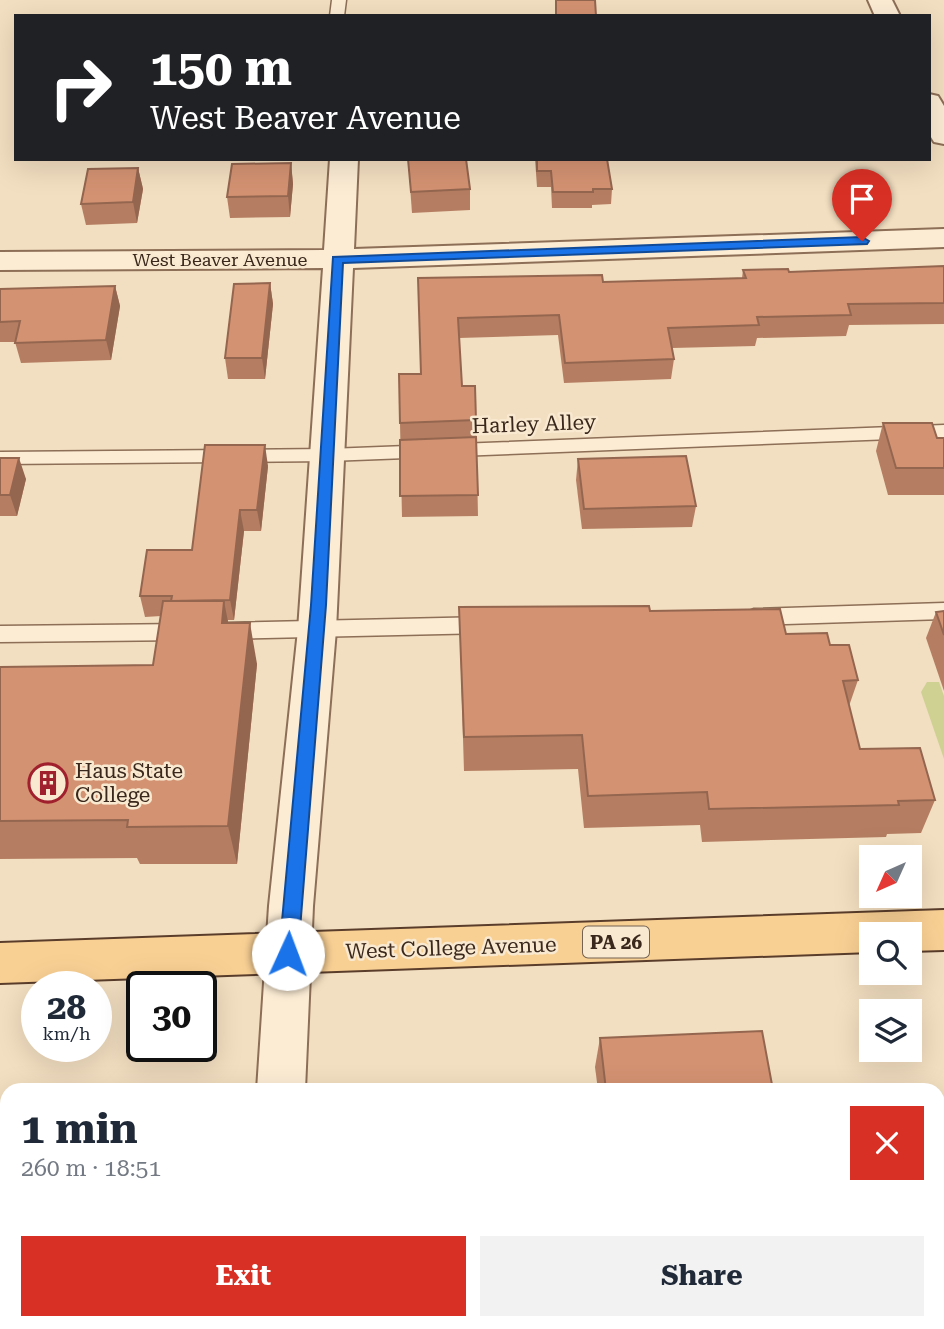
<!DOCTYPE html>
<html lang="en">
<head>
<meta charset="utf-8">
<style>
	:root { --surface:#fff; --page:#f2f2f3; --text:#1f2937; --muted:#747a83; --accent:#d93025 }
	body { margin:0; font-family:"Roboto Serif",serif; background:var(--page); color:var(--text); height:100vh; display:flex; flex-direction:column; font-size:26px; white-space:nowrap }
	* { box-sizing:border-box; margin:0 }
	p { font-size:23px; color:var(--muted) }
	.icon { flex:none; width:38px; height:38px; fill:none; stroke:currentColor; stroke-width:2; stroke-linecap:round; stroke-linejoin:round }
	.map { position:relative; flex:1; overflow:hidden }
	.side { position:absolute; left:0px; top:1083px; width:945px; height:247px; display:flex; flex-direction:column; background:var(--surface); border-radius:21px 21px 0 0; box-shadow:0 7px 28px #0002 }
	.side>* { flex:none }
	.hud { position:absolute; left:14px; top:14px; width:917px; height:147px; border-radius:0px; box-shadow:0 7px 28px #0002; background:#202124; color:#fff; overflow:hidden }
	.needle { width:46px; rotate:225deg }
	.tools { position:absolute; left:859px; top:845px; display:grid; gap:14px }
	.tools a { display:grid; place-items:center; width:63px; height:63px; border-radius:0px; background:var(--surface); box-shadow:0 7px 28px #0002; font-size:35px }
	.speed { position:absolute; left:21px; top:971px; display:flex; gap:14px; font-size:35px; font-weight:700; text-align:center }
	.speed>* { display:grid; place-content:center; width:91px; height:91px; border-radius:50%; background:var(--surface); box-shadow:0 7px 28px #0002; line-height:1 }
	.speed small { font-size:18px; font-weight:400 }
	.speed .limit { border:4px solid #111; border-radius:10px; background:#fff; color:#111 }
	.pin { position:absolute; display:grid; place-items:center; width:60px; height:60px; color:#fff; margin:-72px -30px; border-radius:50% 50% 50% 0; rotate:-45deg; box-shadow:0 0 7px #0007 }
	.pin .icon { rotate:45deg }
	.me { position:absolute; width:77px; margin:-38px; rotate:2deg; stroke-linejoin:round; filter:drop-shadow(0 0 5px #0008) }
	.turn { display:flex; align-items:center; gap:24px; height:147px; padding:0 21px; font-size:32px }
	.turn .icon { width:91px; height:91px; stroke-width:2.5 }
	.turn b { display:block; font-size:49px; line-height:60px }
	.round { display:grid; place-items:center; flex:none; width:74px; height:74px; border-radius:0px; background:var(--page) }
	.head { display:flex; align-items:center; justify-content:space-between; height:119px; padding:0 21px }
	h1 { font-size:42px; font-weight:700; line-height:52px }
	.primary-button { display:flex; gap:14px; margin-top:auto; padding:14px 21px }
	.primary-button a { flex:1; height:80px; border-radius:0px; background:var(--accent); color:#fff; font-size:28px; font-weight:700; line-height:80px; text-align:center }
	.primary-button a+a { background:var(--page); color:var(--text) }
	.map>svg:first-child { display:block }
	.green { fill:#cfd193 }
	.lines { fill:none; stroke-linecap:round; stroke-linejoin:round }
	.service-casing { stroke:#8d6e56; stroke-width:3 }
	.minor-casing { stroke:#8d6e56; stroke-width:4 }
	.primary-casing { stroke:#5a3d2b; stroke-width:4 }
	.service { fill:#fcecd4; fill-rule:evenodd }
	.minor { fill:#fcecd4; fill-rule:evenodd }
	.primary { fill:#f9d094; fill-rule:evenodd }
	.wall { fill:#b57e62 }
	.shaded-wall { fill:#946650 }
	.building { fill:#d39272; stroke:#946650; stroke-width:2 }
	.route { fill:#1a73e8; stroke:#114b97; stroke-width:2 }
	.labels { text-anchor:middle; stroke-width:5; stroke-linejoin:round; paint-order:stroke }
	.far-street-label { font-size:18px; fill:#3b281c; stroke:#f8e9d0 }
	.shield { fill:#f8e9d0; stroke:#746252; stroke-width:2 }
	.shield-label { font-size:19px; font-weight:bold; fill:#3b281c }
	.street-label { font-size:21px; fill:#3b281c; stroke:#f8e9d0 }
	.poi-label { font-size:21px; fill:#3b281c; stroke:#f8e9d0; text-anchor:start }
</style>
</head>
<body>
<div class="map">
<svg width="944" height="1329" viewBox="0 0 944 1329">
	<rect width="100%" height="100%" fill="#f2dec0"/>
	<polygon class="green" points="927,682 939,682 944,696 944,759 921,692"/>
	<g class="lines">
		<g class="service-casing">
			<g id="service">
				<polygon points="332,0 346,0 344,16 330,16"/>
				<polygon points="944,425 944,437 329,461 0,464 0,452 329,449"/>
				<polygon points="944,603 944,619 754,625 747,622 744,617 747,612 754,609"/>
				<polygon points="487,617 494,619 497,625 494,631 487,633 225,639 218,637 215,631 218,625 225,623"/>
				<polygon points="186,624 193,626 196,632 193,638 186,640 0,642 0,626"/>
			</g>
		</g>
		<g class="minor-casing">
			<g id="minor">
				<polygon points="868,0 892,0 900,16 875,16"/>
				<polygon points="929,94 938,96 944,106 944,144 934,142 929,134"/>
				<polygon points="330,159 358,159 354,249 944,229 944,247 353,268 336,630 313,906 305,1090 257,1090 269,906 298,630 323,268 0,270 0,252 324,250"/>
				<rect x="240" y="1323" width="52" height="6"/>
			</g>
		</g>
		<g class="primary-casing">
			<polygon id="primary" points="944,910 944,950 910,951 910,934 872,934 872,952 0,983 0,943"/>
		</g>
		<use href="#service" class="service"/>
		<use href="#minor" class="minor"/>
		<use href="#primary" class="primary"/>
	</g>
	<g class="wall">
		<polygon points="408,159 470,189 470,210 412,213"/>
		<polygon points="535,159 607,159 612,189 611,204 592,205 592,208 552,208 551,187 537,187"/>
		<polygon points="291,163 293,184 290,217 230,218 227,197"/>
		<polygon points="138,168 143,189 137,223 86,225 81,204"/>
		<polygon points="944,266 944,324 849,325 846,336 757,338 755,346 672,348 674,359 671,379 564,383 558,335 459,338 462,386 476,420 478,516 402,517 400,423 421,374 418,278 603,282 742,278 743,270 789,272"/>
		<polygon points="270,283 273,304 265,379 228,379 225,358"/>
		<polygon points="115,286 120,306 111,360 21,363 15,342 0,342 0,289"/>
		<polygon points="883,423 937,438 944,438 944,495 888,495 876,451"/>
		<polygon points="0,458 26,479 17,516 0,516"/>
		<polygon points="578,459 696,506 692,527 582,529 576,480"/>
		<polygon points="268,466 261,531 244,531 234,620 228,620 228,623 257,664 237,864 140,864 137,858 0,859 0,667 153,665 161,616 145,617 140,596 192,550"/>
		<polygon points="459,607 650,611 786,634 830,645 858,680 849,706 860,749 935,800 921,833 887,834 886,837 702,842 700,825 584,828 578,769 464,771"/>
		<polygon points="944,611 944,691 926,638 936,612"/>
		<polygon points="600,1038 773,1090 598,1090 595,1067"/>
		<polygon points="625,1323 819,1323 820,1329 626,1329"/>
	</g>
	<g class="shaded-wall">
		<polygon points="291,163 293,184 290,217 288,196"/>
		<polygon points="138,168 143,189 137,223 133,202"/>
		<polygon points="270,283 273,304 265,379 262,358"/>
		<polygon points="115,286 120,306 111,360 106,340"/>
		<polygon points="265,445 268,466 261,531 257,510"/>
		<polygon points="19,458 26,479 17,516 10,495"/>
		<polygon points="240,510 244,531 234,620 230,600"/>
		<polygon points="224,601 232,642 222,623"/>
		<polygon points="250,623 257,664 237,864 228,826"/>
	</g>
	<g class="building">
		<polygon points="556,0 595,0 596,16 556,16"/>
		<polygon points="408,159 466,159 470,189 411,192"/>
		<polygon points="537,159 607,159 612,189 593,189 593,192 553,192 551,171 537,171"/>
		<polygon points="291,163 288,196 227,197 232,164"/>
		<polygon points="138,168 133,202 81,204 88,169"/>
		<polygon points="944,266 944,303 848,304 851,315 757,317 759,325 668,328 674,359 565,363 559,315 458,318 462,386 475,386 476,420 400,423 399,374 421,374 418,278 602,275 603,282 746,278 743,270 788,269 789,272"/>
		<polygon points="270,283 262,358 225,358 234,284"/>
		<polygon points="115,286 106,340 15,343 20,321 0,322 0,289"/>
		<polygon points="883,423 932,423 937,438 944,438 944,468 896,468"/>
		<polygon points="476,437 478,495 400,496 400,440"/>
		<polygon points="205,445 265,445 257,510 240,510 230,600 171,601 172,596 140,596 147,550 192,550"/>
		<polygon points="686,456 696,506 584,509 578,459"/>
		<polygon points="0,458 19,458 10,495 0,495"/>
		<polygon points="163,601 224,601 222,623 250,623 228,826 127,827 128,820 0,821 0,667 153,665"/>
		<polygon points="649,606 650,611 780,609 786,634 827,633 830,645 849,645 858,680 843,681 860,749 920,748 935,800 898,801 899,805 709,809 707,792 588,796 582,735 464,737 459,607"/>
		<polygon points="944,611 944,635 936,612"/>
		<polygon points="762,1031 773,1090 606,1090 600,1038"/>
		<polygon points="199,1085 198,1090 103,1090 103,1089"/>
		<polygon points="634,1323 819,1323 820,1329 634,1329"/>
	</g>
	<polygon class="route" points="862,237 869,241 867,244 343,263 326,605 298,954 295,960 288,962 282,960 279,954 311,605 333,257"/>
	<defs>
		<g id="building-ring" transform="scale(2.0125)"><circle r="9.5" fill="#f8e9d0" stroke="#a1202d" stroke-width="1.5"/><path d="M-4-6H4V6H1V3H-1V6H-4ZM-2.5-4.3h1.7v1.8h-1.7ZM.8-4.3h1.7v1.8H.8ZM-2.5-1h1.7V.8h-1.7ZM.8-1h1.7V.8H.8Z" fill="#a1202d"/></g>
	</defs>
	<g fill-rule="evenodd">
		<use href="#building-ring" x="48" y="783"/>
	</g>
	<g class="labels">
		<g class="far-street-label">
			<text x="220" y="266">West Beaver Avenue</text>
		</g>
		<rect class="shield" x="583" y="926.5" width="66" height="31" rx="5"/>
		<g class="shield-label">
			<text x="616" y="949">PA 26</text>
		</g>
		<g class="street-label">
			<text transform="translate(534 424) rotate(-2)" y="7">Harley Alley</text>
			<text transform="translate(451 948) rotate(-2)" y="7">West College Avenue</text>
		</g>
		<g class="poi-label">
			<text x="75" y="778">Haus State<tspan x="75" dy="24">College</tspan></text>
		</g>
	</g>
</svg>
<div class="tools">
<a><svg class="needle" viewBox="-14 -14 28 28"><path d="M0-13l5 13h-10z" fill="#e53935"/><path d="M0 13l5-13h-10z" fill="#747a83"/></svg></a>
<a><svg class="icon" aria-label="search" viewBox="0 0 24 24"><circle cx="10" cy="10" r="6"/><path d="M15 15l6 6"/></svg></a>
<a><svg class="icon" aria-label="layers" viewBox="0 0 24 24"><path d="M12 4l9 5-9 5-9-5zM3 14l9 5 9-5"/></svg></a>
</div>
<div class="speed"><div>28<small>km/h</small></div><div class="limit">30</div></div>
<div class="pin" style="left:862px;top:241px;background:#d93025"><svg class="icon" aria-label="arrive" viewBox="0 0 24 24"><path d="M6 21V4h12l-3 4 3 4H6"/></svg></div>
<svg class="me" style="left:288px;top:954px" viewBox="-20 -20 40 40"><circle r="19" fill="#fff"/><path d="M0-13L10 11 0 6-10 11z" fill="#1a73e8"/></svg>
<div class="hud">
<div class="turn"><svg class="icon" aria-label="right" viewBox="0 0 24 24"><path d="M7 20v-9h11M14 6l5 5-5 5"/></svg><div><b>150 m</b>West Beaver Avenue</div></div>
</div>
<section class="side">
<div class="head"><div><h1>1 min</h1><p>260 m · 18:51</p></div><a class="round" style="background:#d93025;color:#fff"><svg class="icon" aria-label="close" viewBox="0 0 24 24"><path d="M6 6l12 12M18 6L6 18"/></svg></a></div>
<div class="primary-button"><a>Exit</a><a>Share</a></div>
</section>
</div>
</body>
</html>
